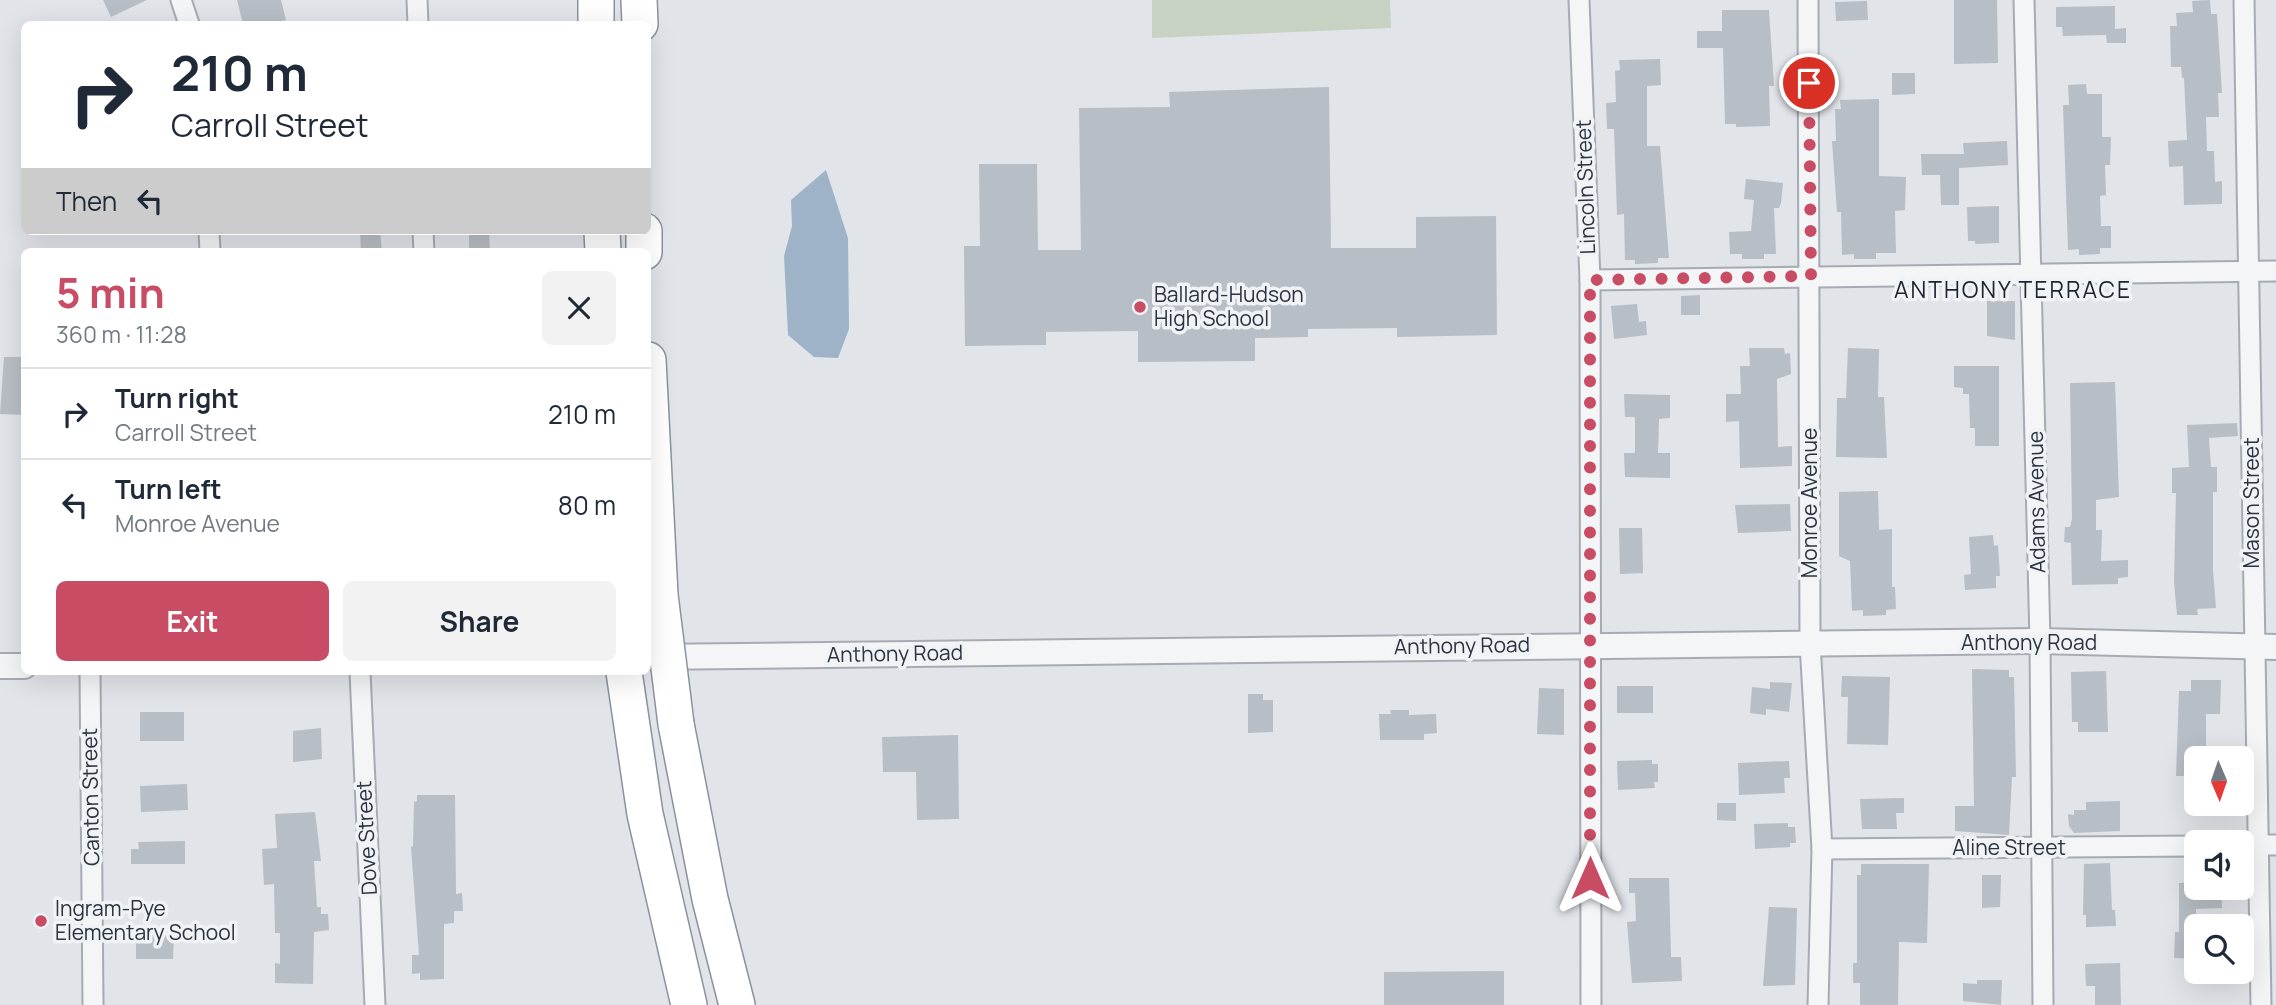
<!DOCTYPE html>
<html lang="en">
<head>
<meta charset="utf-8">
<style>
	:root { --surface:#fff; --page:#f2f2f3; --text:#1f2937; --muted:#747a83; --line:#e0e1e3; --accent:#c74c64 }
	body { margin:0; font-family:Manrope,sans-serif; background:var(--page); color:var(--text); height:100vh; display:flex; flex-direction:column; font-size:26px; white-space:nowrap }
	* { box-sizing:border-box; margin:0 }
	p { font-size:23px; color:var(--muted) }
	.icon { flex:none; width:38px; height:38px; fill:none; stroke:currentColor; stroke-width:2; stroke-linecap:round; stroke-linejoin:round }
	.map { position:relative; flex:1; overflow:hidden }
	.panel { position:absolute; left:21px; top:248px; width:630px; height:427px; display:flex; flex-direction:column; background:var(--surface); border-radius:10px; box-shadow:0 7px 28px #0002 }
	.panel>* { flex:none }
	.guide { position:absolute; left:21px; top:21px; width:630px; height:214px; border-radius:10px; box-shadow:0 7px 28px #0002; background:#fff; color:var(--text); overflow:hidden }
	.needle { width:46px; rotate:178deg }
	.controls { position:absolute; left:2184px; top:746px; display:grid; gap:14px }
	.controls a { display:grid; place-items:center; width:70px; height:70px; border-radius:10px; background:var(--surface); box-shadow:0 7px 28px #0002; font-size:35px }
	.pin { position:absolute; display:grid; place-items:center; width:60px; height:60px; color:#fff; margin:-30px; border:4px solid #fff; border-radius:50%; box-shadow:0 2px 7px #0007 }
	.me { position:absolute; width:77px; margin:-38px; rotate:0deg; stroke-linejoin:round; filter:drop-shadow(0 0 5px #0008) }
	.turn { display:flex; align-items:center; gap:24px; height:147px; padding:0 35px; font-size:32px }
	.turn .icon { width:91px; height:91px; stroke-width:2.5 }
	.turn b { display:block; font-size:49px; line-height:60px }
	.then { display:flex; align-items:center; height:66px; padding:0 35px; background:#0003; gap:14px; font-size:26px }
	.round { display:grid; place-items:center; flex:none; width:74px; height:74px; border-radius:10px; background:var(--page) }
	.headline { display:flex; align-items:center; justify-content:space-between; height:119px; padding:0 35px }
	h1 { font-size:42px; font-weight:700; line-height:52px; color:var(--accent) }
	.button { display:flex; gap:14px; margin-top:auto; padding:14px 35px }
	.button a { flex:1; height:80px; border-radius:10px; background:var(--accent); color:#fff; font-size:28px; font-weight:700; line-height:80px; text-align:center }
	.button a+a { background:var(--page); color:var(--text) }
	ul { padding:0; list-style:none }
	li { display:flex; align-items:center; gap:21px; height:91px; padding:0 35px; border-top:2px solid var(--line) }
	li div { flex:1 }
	li b { display:block; font-size:26px }
	li em { font-style:normal }
	.map>svg:first-child { display:block }
	.green { fill:#c7d2c2 }
	.water { fill:#9eb3c7 }
	.building { fill:#b8bec5 }
	.lines { fill:none; stroke-linecap:round; stroke-linejoin:round }
	.minor-casing { stroke:#a6abb3; stroke-width:23 }
	.tertiary-casing { stroke:#a6abb3; stroke-width:28 }
	.motorway-casing { stroke:#89929f; stroke-width:38 }
	.minor { stroke:#f3f5f7; stroke-width:19 }
	.tertiary { stroke:#f3f5f7; stroke-width:24 }
	.motorway { stroke:#fff; stroke-width:35 }
	.motorway-bridge-casing { stroke:#89929f; stroke-width:38; stroke-linecap:butt }
	.motorway-bridge { stroke:#fff; stroke-width:35 }
	.route { stroke:#c74c64; stroke-width:12; stroke-dasharray:0 21.6 }
	.poi-dot { fill:#c74c64; stroke:#f0f3f6; stroke-width:2.5 }
	.labels { text-anchor:middle; stroke-width:7; stroke-linejoin:round; paint-order:stroke }
	.street-label { font-size:21px; fill:#2a333f; stroke:#f0f3f6 }
	.poi-label { font-size:21px; fill:#2a333f; stroke:#f0f3f6; text-anchor:start }
	.neighbourhood-label { font-size:23px; letter-spacing:2px; fill:#1c2430; stroke:#f0f3f6 }
</style>
</head>
<body>
<div class="map">
<svg width="2276" height="1005" viewBox="0 0 2276 1005">
	<rect width="100%" height="100%" fill="#e1e4e9"/>
	<polygon class="green" points="1152,0 1390,0 1391,28 1152,38"/>
	<polygon class="water" points="826,170 848,238 849,329 838,358 814,357 788,335 784,256 792,226 791,200"/>
	<g class="building">
		<polygon points="103,0 147,0 111,17"/>
		<polygon points="237,0 281,0 286,20 269,24 243,24"/>
		<polygon points="1954,0 1997,0 1998,63 1954,64"/>
		<polygon points="2210,0 2211,14 2217,14 2222,93 2218,93 2219,117 2206,117 2207,151 2214,151 2215,182 2222,181 2222,204 2184,205 2183,166 2169,167 2168,141 2187,140 2184,78 2182,78 2181,67 2171,67 2170,26 2177,26 2176,13 2193,12 2192,1"/>
		<polygon points="1867,1 1868,20 1836,21 1835,2"/>
		<polygon points="2115,6 2115,29 2126,28 2126,43 2107,43 2106,35 2063,36 2062,27 2056,27 2056,7"/>
		<polygon points="1722,10 1769,10 1774,86 1769,86 1770,126 1736,127 1736,124 1725,124 1723,48 1697,48 1697,31 1722,31"/>
		<polygon points="1660,59 1661,85 1647,86 1647,146 1660,146 1669,258 1658,258 1658,263 1635,264 1635,260 1625,260 1624,214 1617,215 1614,129 1607,129 1606,103 1616,102 1615,71 1620,70 1619,60"/>
		<polygon points="1892,73 1915,73 1915,94 1892,95"/>
		<polygon points="2086,84 2087,94 2102,94 2102,137 2111,137 2110,165 2105,165 2106,195 2100,196 2101,226 2111,226 2111,248 2100,248 2100,254 2079,255 2079,249 2068,250 2063,105 2069,105 2068,85"/>
		<polygon points="1329,87 1331,248 1416,248 1416,217 1496,216 1497,335 1397,337 1397,328 1308,329 1308,337 1255,338 1255,361 1138,362 1138,331 1046,332 1046,345 965,346 964,246 980,246 979,164 1037,164 1038,250 1081,250 1079,108 1170,107 1169,92"/>
		<polygon points="1879,99 1879,176 1906,177 1905,210 1895,211 1896,253 1876,253 1876,259 1854,259 1854,254 1842,255 1841,212 1837,212 1832,141 1836,141 1835,109 1841,109 1840,100"/>
		<polygon points="2007,141 2008,165 1959,168 1959,205 1941,205 1940,175 1922,175 1921,154 1964,154 1963,143"/>
		<polygon points="1746,179 1783,183 1781,203 1779,208 1774,208 1776,254 1764,254 1764,259 1742,259 1742,254 1730,254 1729,232 1751,231 1754,200 1744,199"/>
		<polygon points="1999,206 1999,243 1975,244 1975,241 1968,241 1967,207"/>
		<polygon points="360,231 380,231 382,252 361,252"/>
		<polygon points="469,231 489,231 490,252 469,252"/>
		<polygon points="1700,295 1700,315 1681,315 1681,296"/>
		<polygon points="1987,301 2015,301 2015,340 1987,336"/>
		<polygon points="1637,304 1639,322 1646,321 1647,335 1614,339 1611,306"/>
		<polygon points="1749,348 1784,348 1785,354 1790,353 1791,374 1777,379 1778,447 1792,446 1792,466 1740,468 1739,421 1726,422 1726,394 1741,394 1740,366 1750,366"/>
		<polygon points="1848,348 1879,349 1878,397 1884,397 1887,458 1836,457 1837,398 1846,398"/>
		<polygon points="4,357 24,357 24,415 0,414"/>
		<polygon points="1954,366 1999,366 1999,446 1975,446 1975,428 1970,428 1969,394 1963,394 1963,388 1954,387"/>
		<polygon points="2115,382 2119,497 2096,500 2096,530 2102,530 2101,561 2128,560 2128,577 2118,578 2118,584 2072,585 2071,543 2064,542 2065,527 2070,527 2072,519 2070,383"/>
		<polygon points="1624,394 1670,395 1670,418 1659,419 1658,453 1670,453 1670,478 1625,477 1624,453 1635,453 1635,417 1625,417"/>
		<polygon points="2237,423 2238,436 2209,438 2211,467 2217,467 2217,492 2213,492 2213,570 2216,608 2197,609 2198,615 2177,615 2174,582 2176,493 2172,493 2172,468 2189,467 2187,425"/>
		<polygon points="1878,491 1879,530 1892,529 1892,587 1895,587 1896,609 1886,610 1886,615 1863,616 1863,610 1852,611 1850,561 1839,556 1839,492"/>
		<polygon points="1790,504 1791,531 1738,533 1735,505"/>
		<polygon points="1619,528 1642,528 1643,573 1620,574"/>
		<polygon points="1993,535 1994,546 1998,545 2000,576 1996,576 1996,588 1965,590 1964,575 1971,574 1969,537"/>
		<polygon points="1972,669 2009,670 2009,677 2014,677 2016,777 2012,777 2009,835 1955,831 1955,806 1974,806"/>
		<polygon points="2106,671 2108,732 2078,732 2078,722 2072,722 2071,672"/>
		<polygon points="1842,676 1890,677 1888,745 1847,744 1848,697 1841,697"/>
		<polygon points="2191,680 2221,680 2220,714 2206,714 2206,758 2196,758 2196,776 2176,776 2179,691 2191,691"/>
		<polygon points="1770,682 1792,683 1789,712 1766,709 1766,715 1750,713 1752,687 1770,689"/>
		<rect x="1617" y="686" width="36" height="27"/>
		<polygon points="1539,688 1564,689 1564,735 1537,734"/>
		<polygon points="1248,694 1263,694 1263,700 1273,700 1273,732 1248,733"/>
		<polygon points="1390,710 1409,710 1409,715 1436,714 1437,733 1424,734 1424,740 1380,740 1379,714 1391,714"/>
		<rect x="140" y="712" width="44" height="29"/>
		<polygon points="321,728 322,759 293,762 293,731"/>
		<polygon points="958,735 959,819 917,820 916,772 883,772 882,737"/>
		<polygon points="1652,760 1652,764 1658,764 1658,782 1654,782 1655,788 1618,790 1617,761"/>
		<polygon points="1789,761 1790,778 1784,778 1785,793 1739,795 1738,763"/>
		<polygon points="187,784 188,810 141,812 140,786"/>
		<polygon points="417,795 455,795 456,894 462,893 463,911 454,911 454,923 444,924 444,979 420,980 420,973 412,974 412,955 419,955 411,847 413,846 414,802 417,801"/>
		<polygon points="1904,798 1904,813 1896,813 1897,829 1862,829 1860,799"/>
		<polygon points="2120,801 2120,831 2074,833 2069,826 2068,814 2074,815 2074,810 2086,810 2086,802"/>
		<polygon points="1717,803 1736,803 1736,821 1717,820"/>
		<polygon points="315,812 321,861 314,861 317,907 321,907 321,914 328,914 329,930 314,932 313,984 275,983 275,963 280,964 280,933 275,933 274,884 264,885 262,849 277,848 275,814"/>
		<polygon points="1788,823 1788,827 1795,827 1796,843 1790,843 1790,847 1755,849 1754,824"/>
		<polygon points="185,841 185,864 131,864 131,849 139,849 138,842"/>
		<polygon points="2110,863 2112,910 2115,910 2116,926 2086,927 2086,915 2083,915 2084,864"/>
		<polygon points="1861,864 1929,864 1927,943 1899,942 1898,1005 1860,1005 1860,983 1853,983 1853,963 1857,963 1857,875 1861,875"/>
		<polygon points="1982,875 2001,875 2000,907 1982,908"/>
		<polygon points="1629,878 1669,878 1671,957 1681,957 1682,981 1632,983 1627,922 1636,921 1635,893 1629,893"/>
		<polygon points="2196,882 2196,887 2221,887 2222,908 2196,909 2196,959 2174,958 2175,932 2179,932 2179,883"/>
		<polygon points="1769,907 1797,908 1795,985 1763,986"/>
		<polygon points="136,935 174,935 173,959 136,959"/>
		<polygon points="2120,963 2121,1005 2095,1005 2095,986 2086,986 2085,964"/>
		<polygon points="1504,971 1504,1005 1384,1005 1384,972"/>
		<polygon points="1977,980 2002,980 2001,1005 1963,1001 1963,983 1977,984"/>
	</g>
	<g class="lines">
		<g class="minor-casing">
			<g id="minor">
				<polyline points="181,0 189,24"/>
				<polyline points="417,0 418,24"/>
				<polyline points="1579,0 1590,280 1591,1005"/>
				<polyline points="1808,0 1810,643 1822,849 1818,1005"/>
				<polyline points="2024,0 2040,641 2043,1005"/>
				<polyline points="2244,0 2261,1005"/>
				<polyline points="209,231 210,252"/>
				<polyline points="423,231 424,252"/>
				<polyline points="1590,280 2276,271"/>
				<polyline points="90,672 93,1005"/>
				<polyline points="360,672 375,1005"/>
				<polyline points="2242,845 2276,845"/>
				<polyline points="1822,849 2196,846"/>
			</g>
		</g>
		<g class="tertiary-casing">
			<g id="tertiary">
				<polyline points="648,657 2040,641 2276,647"/>
				<polyline points="0,666 24,666"/>
			</g>
		</g>
		<g class="motorway-casing">
			<g id="motorway">
				<polyline points="596,0 596,24"/>
				<polyline points="639,0 640,24"/>
				<polyline points="602,231 603,252"/>
				<polyline points="644,231 644,252"/>
				<polyline points="648,360 660,595"/>
				<polyline points="624,672 645,814 689,1005"/>
				<polyline points="676,724 710,899 737,1005"/>
			</g>
		</g>
		<use href="#minor" class="minor"/>
		<use href="#tertiary" class="tertiary"/>
		<use href="#motorway" class="motorway"/>
		<g class="motorway-bridge-casing">
			<polyline id="motorway-bridge" points="660,595 676,724"/>
		</g>
		<use href="#motorway-bridge" class="motorway-bridge"/>
	</g>
	<g class="lines">
		<polyline class="route" points="1590,878 1590,280 1811,276 1809,83"/>
	</g>
	<g class="poi-dot">
		<circle cx="1140" cy="307" r="7"/>
		<circle cx="41" cy="921" r="7"/>
	</g>
	<g class="labels">
		<g class="street-label">
			<text transform="translate(1586 187) rotate(-92)" y="7">Lincoln Street</text>
			<text transform="translate(2037 502) rotate(-91)" y="7">Adams Avenue</text>
			<text transform="translate(1810 503) rotate(-90)" y="7">Monroe Avenue</text>
			<text transform="translate(2252 503) rotate(-90)" y="7">Mason Street</text>
			<text x="2029" y="650">Anthony Road</text>
			<text transform="translate(1462 646) rotate(-1)" y="7">Anthony Road</text>
			<text transform="translate(895 654) rotate(-1)" y="7">Anthony Road</text>
			<text transform="translate(91 797) rotate(-91)" y="7">Canton Street</text>
			<text transform="translate(367 838) rotate(-93)" y="7">Dove Street</text>
			<text x="2009" y="855">Aline Street</text>
		</g>
		<g class="poi-label">
			<text x="1154" y="302">Ballard-Hudson<tspan x="1154" dy="24">High School</tspan></text>
			<text x="55" y="916">Ingram-Pye<tspan x="55" dy="24">Elementary School</tspan></text>
		</g>
		<g class="neighbourhood-label">
			<text x="2013" y="298">ANTHONY TERRACE</text>
		</g>
	</g>
</svg>
<div class="controls">
<a><svg class="needle" viewBox="-14 -14 28 28"><path d="M0-13l5 13h-10z" fill="#e53935"/><path d="M0 13l5-13h-10z" fill="#747a83"/></svg></a>
<a><svg class="icon" aria-label="sound" viewBox="0 0 24 24"><path d="M4 9h4l5-4v14l-5-4H4zM17 9q2 3 0 6"/></svg></a>
<a><svg class="icon" aria-label="search" viewBox="0 0 24 24"><circle cx="10" cy="10" r="6"/><path d="M15 15l6 6"/></svg></a>
</div>
<div class="pin" style="left:1809px;top:83px;background:#d93025"><svg class="icon" aria-label="arrive" viewBox="0 0 24 24"><path d="M6 21V4h12l-3 4 3 4H6"/></svg></div>
<svg class="me" style="left:1590px;top:878px" viewBox="-20 -20 40 40"><path d="M0-17L14 15 0 8-14 15z" fill="#c74c64" stroke="#fff" stroke-width="4"/></svg>
<div class="guide">
<div class="turn"><svg class="icon" aria-label="right" viewBox="0 0 24 24"><path d="M7 20v-9h11M14 6l5 5-5 5"/></svg><div><b>210 m</b>Carroll Street</div></div>
<div class="then">Then<svg class="icon" aria-label="left" viewBox="0 0 24 24"><path d="M17 20v-9H6M10 6l-5 5 5 5"/></svg></div>
</div>
<section class="panel">
<div class="headline"><div><h1>5 min</h1><p>360 m · 11:28</p></div><a class="round"><svg class="icon" aria-label="close" viewBox="0 0 24 24"><path d="M6 6l12 12M18 6L6 18"/></svg></a></div>
<ul>
<li><svg class="icon" aria-label="right" viewBox="0 0 24 24"><path d="M7 20v-9h11M14 6l5 5-5 5"/></svg><div><b>Turn right</b><p>Carroll Street</p></div><em>210 m</em></li>
<li><svg class="icon" aria-label="left" viewBox="0 0 24 24"><path d="M17 20v-9H6M10 6l-5 5 5 5"/></svg><div><b>Turn left</b><p>Monroe Avenue</p></div><em>80 m</em></li>
</ul>
<div class="button"><a>Exit</a><a>Share</a></div>
</section>
</div>
</body>
</html>
